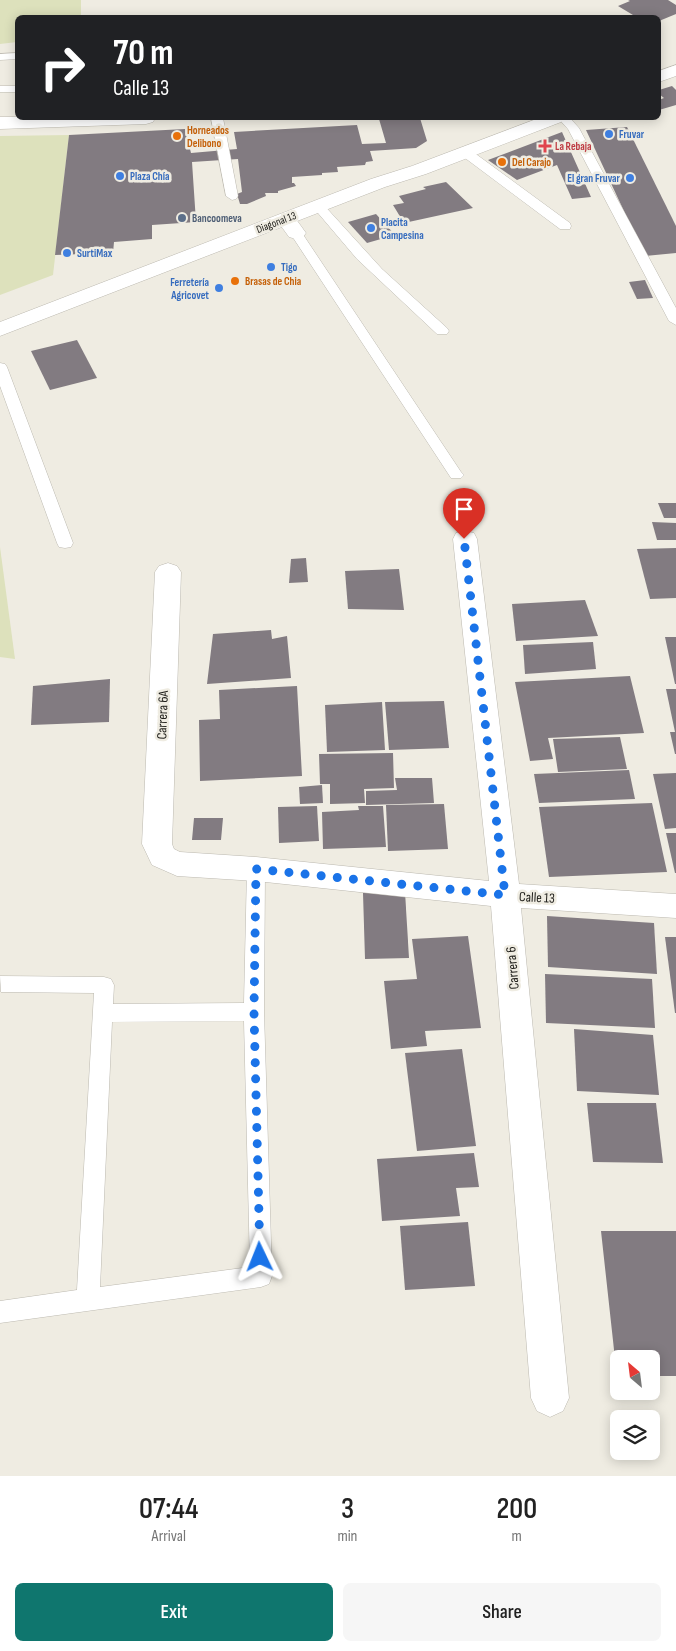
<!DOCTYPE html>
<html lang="en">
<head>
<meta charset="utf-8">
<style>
	:root { --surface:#fff; --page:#f6f6f6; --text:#222; --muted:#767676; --accent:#0f766e }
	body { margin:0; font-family:"Sofia Sans Condensed",sans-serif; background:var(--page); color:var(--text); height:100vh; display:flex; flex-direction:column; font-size:19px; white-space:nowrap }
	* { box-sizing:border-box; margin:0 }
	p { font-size:16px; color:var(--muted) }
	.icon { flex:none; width:28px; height:28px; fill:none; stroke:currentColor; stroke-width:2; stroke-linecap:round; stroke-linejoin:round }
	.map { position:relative; height:1476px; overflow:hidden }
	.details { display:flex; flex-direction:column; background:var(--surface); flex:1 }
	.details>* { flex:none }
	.guide { position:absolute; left:15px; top:15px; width:646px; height:105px; border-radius:8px; box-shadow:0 2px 12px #0003; background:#202124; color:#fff; overflow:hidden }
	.needle { width:32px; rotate:332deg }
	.tools { position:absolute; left:610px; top:1350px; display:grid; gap:10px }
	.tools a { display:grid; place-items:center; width:50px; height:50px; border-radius:8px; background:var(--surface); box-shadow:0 2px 12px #0003; font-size:25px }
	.pin { position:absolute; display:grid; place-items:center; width:42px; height:42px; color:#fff; margin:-51px -21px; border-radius:50% 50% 50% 0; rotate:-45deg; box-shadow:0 0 5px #0007 }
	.pin .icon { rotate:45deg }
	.me { position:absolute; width:55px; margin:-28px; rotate:358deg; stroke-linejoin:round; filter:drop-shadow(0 0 4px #0008) }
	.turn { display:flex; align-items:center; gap:18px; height:105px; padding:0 15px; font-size:22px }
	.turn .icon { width:65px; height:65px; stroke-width:2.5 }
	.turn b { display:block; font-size:35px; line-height:42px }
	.eta { display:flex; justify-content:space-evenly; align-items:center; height:85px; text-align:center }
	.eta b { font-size:30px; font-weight:600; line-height:35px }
	.action { display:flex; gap:10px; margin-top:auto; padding:10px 15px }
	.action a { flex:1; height:58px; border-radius:8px; background:var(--accent); color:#fff; font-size:20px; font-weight:600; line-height:58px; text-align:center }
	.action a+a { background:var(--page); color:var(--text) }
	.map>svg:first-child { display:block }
	.green { fill:#dde1bc }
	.building { fill:#827b81 }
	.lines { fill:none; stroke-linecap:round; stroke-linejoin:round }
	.service-casing { stroke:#bcb9b0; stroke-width:1 }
	.minor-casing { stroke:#bcb9b0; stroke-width:1 }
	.secondary-casing { stroke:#bcb9b0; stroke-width:1 }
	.service { fill:#fff; fill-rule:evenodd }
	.minor { fill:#fff; fill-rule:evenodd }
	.secondary { fill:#fff; fill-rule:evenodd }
	.route { stroke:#1a73e8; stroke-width:9; stroke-dasharray:0 16.2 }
	.shop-dot { fill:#3f7fe0; stroke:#efece2; stroke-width:2 }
	.food-dot { fill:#e8710a; stroke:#efece2; stroke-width:2 }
	.health-dot { fill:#e0444e; stroke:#efece2; stroke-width:2 }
	.service-dot { fill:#5c6f8a; stroke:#efece2; stroke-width:2 }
	.labels { text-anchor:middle; stroke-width:5; stroke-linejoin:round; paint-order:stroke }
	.far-food-label { font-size:11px; font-weight:bold; fill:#c56008; stroke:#efece2; text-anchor:start }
	.far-shop-label { font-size:11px; font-weight:bold; fill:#366cbe; stroke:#efece2; text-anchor:start }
	.far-health-label { font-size:11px; font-weight:bold; fill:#be3a42; stroke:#efece2; text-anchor:start }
	.far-service-label { font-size:11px; font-weight:bold; fill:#4e5e75; stroke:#efece2; text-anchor:start }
	.far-street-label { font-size:11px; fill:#21201c; stroke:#efece2 }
	.street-label { font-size:14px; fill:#21201c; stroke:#efece2 }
</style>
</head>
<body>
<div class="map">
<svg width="676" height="1476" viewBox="0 0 676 1476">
	<rect width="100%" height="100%" fill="#efece2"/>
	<g class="green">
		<polygon points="0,0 81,0 81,17 18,18 17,42 0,44"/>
		<polygon points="69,135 53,275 0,295 0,136"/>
		<polygon points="0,547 15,659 0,657"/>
	</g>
	<g class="building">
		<polygon points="628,0 668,0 676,5 676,14 659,21 659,18 638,18 618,6 630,1"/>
		<polygon points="672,86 676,90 676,105 659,110 659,100 664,98 659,94 659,90"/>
		<polygon points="420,118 427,141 416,148 370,151 373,161 366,162 365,165 337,167 338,172 322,173 322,175 292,177 292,183 294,183 296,186 278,191 278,193 265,193 266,196 247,204 240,204 237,194 242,192 238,159 192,162 196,222 152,225 152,239 114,242 113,253 55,255 69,135 185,129 191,153 237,149 234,132 357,125 362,144 386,143 379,119"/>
		<polygon points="627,127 676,226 676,253 645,256 586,130"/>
		<polygon points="562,132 591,197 572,199 557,165 517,180 488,160"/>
		<polygon points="446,182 473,208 404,223 393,205 404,203 399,196 426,189 423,187"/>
		<polygon points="376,214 395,235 367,243 348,222"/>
		<polygon points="645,280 653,298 637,299 629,282"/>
		<polygon points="77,340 97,378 50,390 31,351"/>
		<polygon points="658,503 676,503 676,518 664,518"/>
		<polygon points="652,522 676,523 676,540 657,540"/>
		<polygon points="676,548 676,598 650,599 637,549"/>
		<polygon points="306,558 308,582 289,583 291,559"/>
		<polygon points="399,569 404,610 348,609 345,571"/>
		<polygon points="585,600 598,636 516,641 512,604"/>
		<polygon points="271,630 272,639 287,636 291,678 207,684 213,634"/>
		<polygon points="665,637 676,637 676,684 675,684"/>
		<polygon points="593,642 596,669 525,674 523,645"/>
		<polygon points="630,676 644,733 548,738 553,759 530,761 515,682"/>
		<polygon points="110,679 109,722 31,725 33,686"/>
		<polygon points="297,686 302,776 200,781 199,720 220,719 219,690"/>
		<polygon points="666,689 676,689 676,732 675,732"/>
		<polygon points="444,701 449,748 389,750 385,702"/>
		<polygon points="382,702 385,750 327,752 325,705"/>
		<polygon points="670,732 676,732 676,754 675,754"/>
		<polygon points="620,737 627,769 558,772 553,739"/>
		<polygon points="393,753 394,788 364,789 365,803 330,804 330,784 320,784 319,754"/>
		<polygon points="629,770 635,799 539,803 534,774"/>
		<polygon points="676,773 676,828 665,829 653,774"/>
		<polygon points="395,778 432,778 434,803 366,805 366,791 397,790"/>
		<polygon points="322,785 323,803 300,804 299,787"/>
		<polygon points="652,803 667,872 549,877 539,807"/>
		<polygon points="444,804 448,849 388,851 386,805"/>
		<polygon points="317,806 319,841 279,843 278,807"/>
		<polygon points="358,806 383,806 386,847 323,849 322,812 359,810"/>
		<polygon points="194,818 223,818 221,840 192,840"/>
		<polygon points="666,833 676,833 676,873 675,873"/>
		<polygon points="405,892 409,958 365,959 363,893"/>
		<polygon points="547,916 654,923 657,974 548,967"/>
		<polygon points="468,936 481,1028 425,1031 427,1046 391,1049 384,981 417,979 412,939"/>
		<polygon points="665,937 676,937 676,1013 675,1013"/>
		<polygon points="545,974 652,979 655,1028 546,1023"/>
		<polygon points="574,1029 653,1035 659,1095 577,1091"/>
		<polygon points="462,1049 476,1146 417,1151 405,1053"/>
		<polygon points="587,1103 656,1103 663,1163 593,1162"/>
		<polygon points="474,1153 479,1187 456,1188 460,1216 382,1221 377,1159"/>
		<polygon points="468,1222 475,1286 405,1290 400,1226"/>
		<polygon points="601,1231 676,1231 676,1376 651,1376 651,1359 619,1359 619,1377 617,1377"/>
	</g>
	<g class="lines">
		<g class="service-casing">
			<g id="service">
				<polygon points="18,53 18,59 0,60 0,54"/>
				<rect x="0" y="86" width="18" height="6"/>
				<polygon points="211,118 223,118 238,196 236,199 232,200 226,196"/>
				<polygon points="558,118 570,118 579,128 676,308 676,325 669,321 568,129"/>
				<polygon points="465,148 469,149 570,223 571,226 570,229 560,229 461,155 459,152 461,149"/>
				<polygon points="318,202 322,203 382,269 447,328 449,331 447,334 437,334 357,259 312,206"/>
				<polygon points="296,229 302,233 461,472 464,475 461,478 451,478 290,233"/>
				<polygon points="0,363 5,364 7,367 73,543 71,547 65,548 59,547 57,543 0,386"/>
				<path d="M 256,861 L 263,864 L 265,869 L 264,1012 L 272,1276 L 269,1284 L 261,1287 L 0,1323 L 0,1301 L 77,1290 L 94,993 L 1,992 L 0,976 L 104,977 L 111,979 L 114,985 L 113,1004 L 244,1003 L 247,869 L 249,864 ZM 244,1021 L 250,1267 L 100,1287 L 112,1022 Z"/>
			</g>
		</g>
		<g class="minor-casing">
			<g id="minor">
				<polygon points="286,213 293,215 306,233 303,237 296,239 289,237 276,219 279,215"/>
				<polygon points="465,531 474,533 477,539 519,884 676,894 676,918 521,908 569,1398 563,1411 550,1417 537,1411 531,1398 491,906 256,881 177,876 152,865 142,844 155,572 159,566 168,563 177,566 181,572 172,844 174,849 180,852 256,857 489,881 453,539 456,533"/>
			</g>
		</g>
		<g class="secondary-casing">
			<g id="secondary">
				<polygon points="676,65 676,76 659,82 659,71"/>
				<polygon points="0,117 18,117 155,118 153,122 146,124 0,129"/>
				<polygon points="539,118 563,118 561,122 426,174 385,187 0,336 0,322 371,179 412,166"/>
			</g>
		</g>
		<use href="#service" class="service"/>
		<use href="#minor" class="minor"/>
		<use href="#secondary" class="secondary"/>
	</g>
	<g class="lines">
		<polyline class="route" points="260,1257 254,1012 256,869 505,895 464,539"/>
	</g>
	<g class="shop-dot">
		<circle cx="609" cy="134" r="5"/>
		<circle cx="120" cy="176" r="5"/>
		<circle cx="630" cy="178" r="5"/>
		<circle cx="371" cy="228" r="5"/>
		<circle cx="67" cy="253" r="5"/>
		<circle cx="271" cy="267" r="5"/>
		<circle cx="219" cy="288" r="5"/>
	</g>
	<g class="food-dot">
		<circle cx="177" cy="136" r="5"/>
		<circle cx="502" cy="162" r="5"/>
		<circle cx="235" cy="281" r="5"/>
	</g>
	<path class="health-dot" d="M542.5 138.5h5v5h5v5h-5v5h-5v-5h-5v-5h5z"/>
	<circle class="service-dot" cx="182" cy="218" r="5"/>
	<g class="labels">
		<g class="far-food-label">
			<text x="187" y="134">Horneados<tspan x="187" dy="13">Delibono</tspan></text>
			<text x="512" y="166">Del Carajo</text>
			<text x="245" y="285">Brasas de Chia</text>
		</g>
		<g class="far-shop-label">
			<text x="619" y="138">Fruvar</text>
			<text x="130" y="180">Plaza Chía</text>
			<text x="620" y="182" text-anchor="end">El gran Fruvar</text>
			<text x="381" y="226">Placita<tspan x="381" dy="13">Campesina</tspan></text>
			<text x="77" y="257">SurtiMax</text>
			<text x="281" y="271">Tigo</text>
			<text x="209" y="286" text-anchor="end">Ferretería<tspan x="209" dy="13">Agricovet</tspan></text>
		</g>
		<g class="far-health-label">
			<text x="555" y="150">La Rebaja</text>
		</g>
		<g class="far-service-label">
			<text x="192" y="222">Bancoomeva</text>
		</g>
		<g class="far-street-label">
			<text transform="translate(276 222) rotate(-21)" y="4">Diagonal 13</text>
		</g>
		<g class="street-label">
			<text transform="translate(162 715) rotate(-88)" y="5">Carrera 6A</text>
			<text transform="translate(537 897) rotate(3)" y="5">Calle 13</text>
			<text transform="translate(512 968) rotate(-95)" y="5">Carrera 6</text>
		</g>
	</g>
</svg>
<div class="tools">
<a><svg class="needle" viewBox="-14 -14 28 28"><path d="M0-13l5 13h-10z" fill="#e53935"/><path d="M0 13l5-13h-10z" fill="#767676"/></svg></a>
<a><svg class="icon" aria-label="layers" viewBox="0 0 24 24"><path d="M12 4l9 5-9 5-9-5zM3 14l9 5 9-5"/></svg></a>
</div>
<div class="pin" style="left:464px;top:539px;background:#d93025"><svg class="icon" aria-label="arrive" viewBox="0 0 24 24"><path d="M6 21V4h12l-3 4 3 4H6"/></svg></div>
<svg class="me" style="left:260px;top:1257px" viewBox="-20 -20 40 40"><path d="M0-17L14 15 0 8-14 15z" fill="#1a73e8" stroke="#fff" stroke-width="4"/></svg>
<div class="guide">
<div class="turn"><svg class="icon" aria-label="right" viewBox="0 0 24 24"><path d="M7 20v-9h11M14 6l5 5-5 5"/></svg><div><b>70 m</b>Calle 13</div></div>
</div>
</div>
<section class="details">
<div class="eta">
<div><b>07:44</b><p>Arrival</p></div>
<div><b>3</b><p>min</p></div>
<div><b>200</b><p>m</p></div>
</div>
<div class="action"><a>Exit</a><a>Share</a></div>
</section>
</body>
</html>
